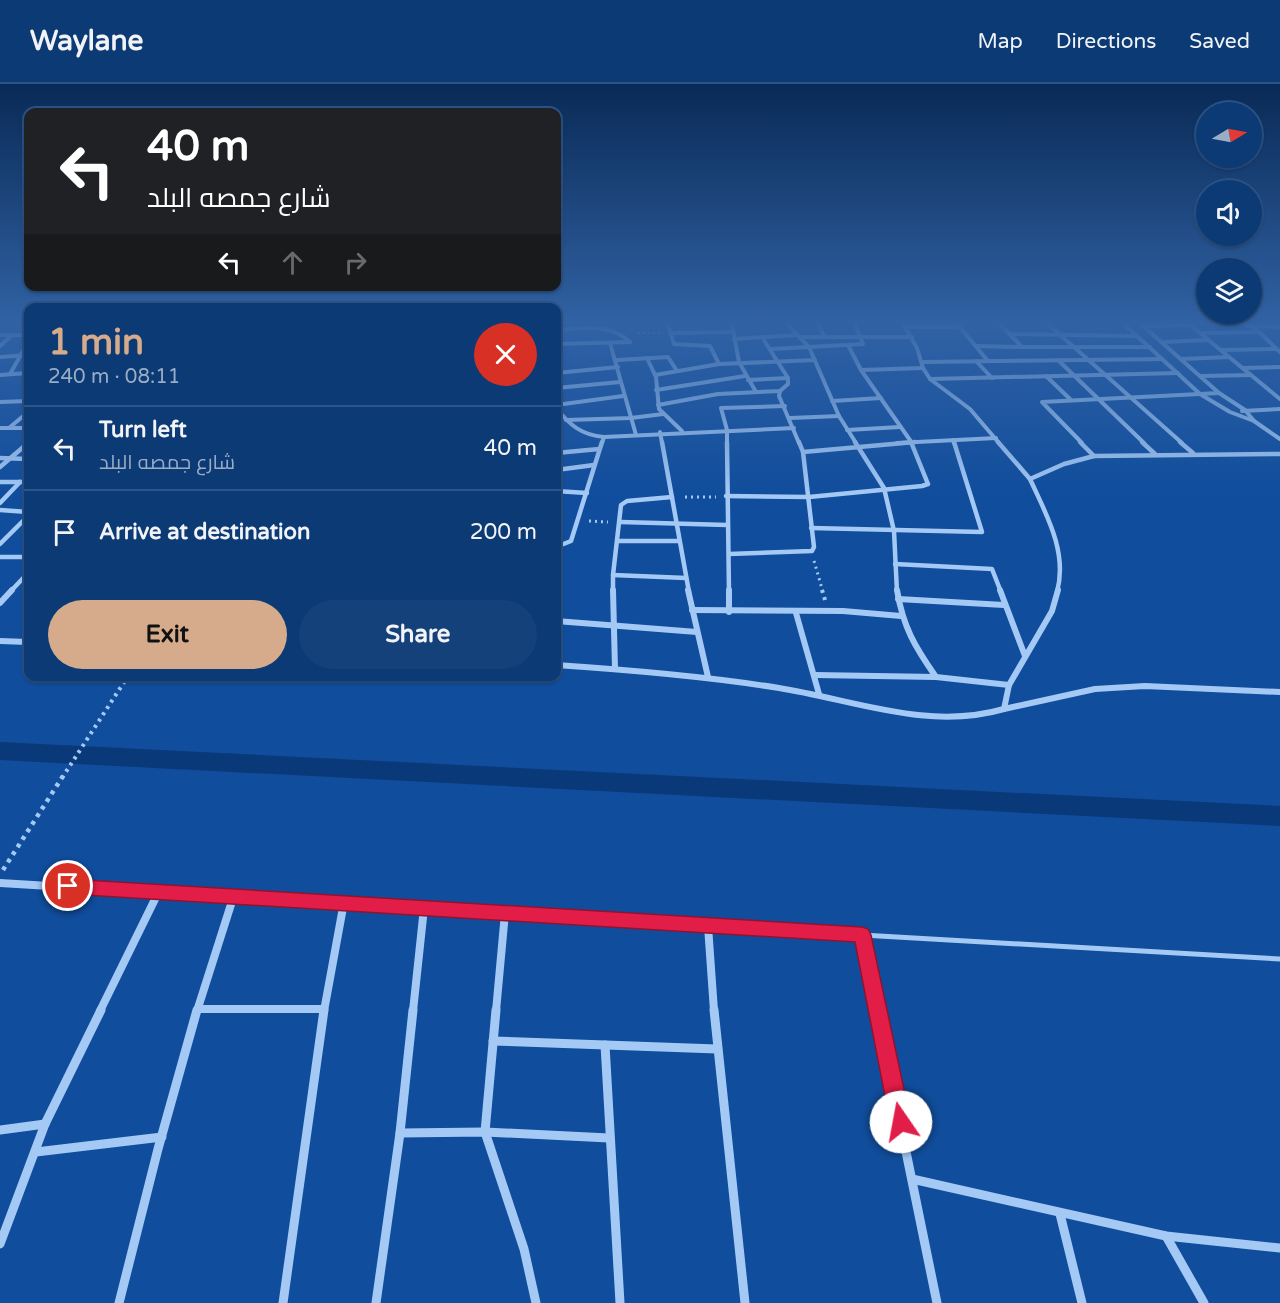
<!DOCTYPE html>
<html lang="en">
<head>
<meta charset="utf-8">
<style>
	:root { --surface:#0c3a75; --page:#15417a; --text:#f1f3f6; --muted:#9aadc5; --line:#2c5487; --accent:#d6ab8b }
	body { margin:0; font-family:"Varela Round",Cairo,sans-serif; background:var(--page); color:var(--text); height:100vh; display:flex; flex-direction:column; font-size:22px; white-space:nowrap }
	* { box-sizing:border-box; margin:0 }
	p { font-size:20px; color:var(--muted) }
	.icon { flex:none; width:33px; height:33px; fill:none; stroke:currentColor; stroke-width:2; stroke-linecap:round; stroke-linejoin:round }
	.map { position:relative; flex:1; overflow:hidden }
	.side { position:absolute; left:24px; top:219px; width:537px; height:378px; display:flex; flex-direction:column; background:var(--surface); border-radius:12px; box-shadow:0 2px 4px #0004,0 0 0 2px var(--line) }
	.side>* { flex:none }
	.guide { position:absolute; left:24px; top:24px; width:537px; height:183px; border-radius:12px; box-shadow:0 2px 4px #0004,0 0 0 2px var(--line); background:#202124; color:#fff; overflow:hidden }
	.needle { width:39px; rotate:80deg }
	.buttons { position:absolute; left:1196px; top:18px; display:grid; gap:12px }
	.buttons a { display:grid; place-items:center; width:66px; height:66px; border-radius:50%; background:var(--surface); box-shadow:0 2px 4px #0004,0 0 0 2px var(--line); font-size:30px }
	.pin { position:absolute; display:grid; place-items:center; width:51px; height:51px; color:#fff; margin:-26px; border:3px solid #fff; border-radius:50%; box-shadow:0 2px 6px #0007 }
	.me { position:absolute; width:66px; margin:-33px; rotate:348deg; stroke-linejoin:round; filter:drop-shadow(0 0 4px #0008) }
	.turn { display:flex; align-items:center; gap:21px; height:126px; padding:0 24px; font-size:27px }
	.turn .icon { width:78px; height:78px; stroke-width:2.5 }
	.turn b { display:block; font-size:42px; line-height:51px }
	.lanes { display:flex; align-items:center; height:57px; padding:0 24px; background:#0003; justify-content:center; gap:30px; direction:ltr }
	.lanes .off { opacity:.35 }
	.round { display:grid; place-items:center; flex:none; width:63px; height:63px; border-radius:32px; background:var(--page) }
	.headline { display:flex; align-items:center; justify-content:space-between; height:102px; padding:0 24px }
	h1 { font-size:36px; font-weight:700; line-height:45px; color:var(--accent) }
	.button { display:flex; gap:12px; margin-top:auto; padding:12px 24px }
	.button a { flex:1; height:69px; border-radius:36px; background:var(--accent); color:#111; font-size:24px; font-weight:700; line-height:69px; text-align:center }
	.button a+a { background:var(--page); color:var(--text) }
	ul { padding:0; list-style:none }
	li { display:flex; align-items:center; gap:18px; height:84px; padding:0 24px; border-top:2px solid var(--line) }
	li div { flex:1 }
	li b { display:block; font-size:22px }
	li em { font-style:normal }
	header { display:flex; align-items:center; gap:36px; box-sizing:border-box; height:84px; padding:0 30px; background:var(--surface); border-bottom:2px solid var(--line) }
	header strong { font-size:28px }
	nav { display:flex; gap:33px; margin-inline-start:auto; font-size:21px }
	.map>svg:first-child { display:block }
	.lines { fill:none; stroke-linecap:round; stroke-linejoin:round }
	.canal { fill:#093978; fill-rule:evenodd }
	.path-far3 { stroke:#a4c9f5; stroke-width:2; stroke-dasharray:2 3; stroke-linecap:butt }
	.path-far2 { stroke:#a4c9f5; stroke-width:3; stroke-dasharray:2 4; stroke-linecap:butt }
	.path-far1 { stroke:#a4c9f5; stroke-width:4; stroke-dasharray:3 4.5; stroke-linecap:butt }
	.path { stroke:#a4c9f5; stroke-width:4.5; stroke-dasharray:4 5; stroke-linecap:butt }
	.lane { stroke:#a4c9f5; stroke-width:5 }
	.street-far4 { stroke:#a4c9f5; stroke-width:4 }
	.street-far3 { stroke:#a4c9f5; stroke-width:4.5 }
	.street-far2 { stroke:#a4c9f5; stroke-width:6 }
	.street-far1 { stroke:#a4c9f5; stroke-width:8 }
	.street { stroke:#a4c9f5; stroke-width:9 }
	.route { fill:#e11d48; stroke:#92132f; stroke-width:1.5 }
</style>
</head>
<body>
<header>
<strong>Waylane</strong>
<nav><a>Map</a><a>Directions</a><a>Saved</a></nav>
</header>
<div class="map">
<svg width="1280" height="1219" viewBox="0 0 1280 1219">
	<rect width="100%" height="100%" fill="#104d9c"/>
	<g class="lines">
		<polygon class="canal" points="0,658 1280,722 1280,742 0,676"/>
		<polyline class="path-far3" points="638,249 661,249"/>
		<g class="path-far2">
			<polyline points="685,413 716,413"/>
			<polyline points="589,437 608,438"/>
			<polyline points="814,477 823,508"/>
		</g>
		<g class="path-far1">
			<polyline points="822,506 825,516"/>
			<polyline points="62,694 128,592"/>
		</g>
		<polyline class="path" points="3,786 63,692"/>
		<polyline class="lane" points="862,851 1280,875"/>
		<g class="street-far4">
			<polyline points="668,240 674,260 710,262 719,280"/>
			<polyline points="732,240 739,278 756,308"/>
			<polyline points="787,240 809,263 839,332 856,359"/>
			<polyline points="818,240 825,253"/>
			<polyline points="903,240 917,264 923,284 930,295 970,325 999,359"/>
			<polyline points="1048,240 1182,359"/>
			<polyline points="1124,240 1200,310 1230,328 1254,337 1280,355"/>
			<polyline points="1141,240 1219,309 1245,326 1254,337"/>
			<polyline points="1189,240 1280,315"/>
			<polyline points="1244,240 1256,245 1280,268"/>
			<polyline points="958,241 988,277"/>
			<polyline points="1143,242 1190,241"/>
			<polyline points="1251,242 1280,243"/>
			<polyline points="905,243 960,243"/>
			<path d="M 556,246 C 582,244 609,238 630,258"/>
			<polyline points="670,249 733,248"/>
			<polyline points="1201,249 1259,248"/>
			<polyline points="1009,250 1137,252"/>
			<polyline points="0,251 28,251"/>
			<polyline points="800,253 912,253"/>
			<polyline points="734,255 797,251"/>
			<polyline points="1161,258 1208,256"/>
			<polyline points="610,259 636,351"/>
			<polyline points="556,260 630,258"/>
			<polyline points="848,261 861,286 912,359"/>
			<polyline points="0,262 12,251"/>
			<polyline points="976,262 1022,263 1000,240"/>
			<polyline points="1022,263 1150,263"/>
			<polyline points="771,265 863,260 855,240"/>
			<polyline points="1221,266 1276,265"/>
			<polyline points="0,273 28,271"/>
			<polyline points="647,274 656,293 659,325 682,347"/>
			<polyline points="1181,275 1229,273"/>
			<polyline points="617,276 668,273 677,287"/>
			<polyline points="1058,276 1144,359"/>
			<polyline points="976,277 992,294"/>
			<polyline points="922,278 1162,275"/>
			<polyline points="1243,284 1280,283"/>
			<polyline points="861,286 923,284"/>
			<polyline points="556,289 618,283"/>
			<polyline points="10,290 28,258"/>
			<polyline points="0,291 28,289"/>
			<polyline points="655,291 719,280 815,276"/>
			<polyline points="1046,292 1070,315"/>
			<polyline points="1201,292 1251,291"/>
			<polyline points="930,295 1178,289"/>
			<polyline points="748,296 788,294"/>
			<polyline points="556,304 620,298"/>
			<polyline points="656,306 745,292"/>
			<polyline points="780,307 779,312 799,359"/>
			<polyline points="832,317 881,314"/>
			<polyline points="0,318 28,317"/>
			<polyline points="556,321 623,312"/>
			<polyline points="658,321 718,310 780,307 788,300 788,294 762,253"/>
			<path d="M 556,324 C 570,341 581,351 604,353"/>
			<polyline points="1242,327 1280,325"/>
			<polyline points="790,334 839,332"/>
			<polyline points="566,336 631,334 663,330"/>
			<polyline points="0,344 28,344"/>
			<polyline points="9,344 28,328"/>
			<polyline points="847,346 900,343"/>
			<polyline points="660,348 662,359"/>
			<polyline points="953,356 954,359"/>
			<polyline points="602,359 604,353 794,344"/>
			<polyline points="727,359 727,346 721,324 785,322"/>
			<polyline points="897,359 996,354"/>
			<polyline points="1082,359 1042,318 1219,309"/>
		</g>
		<g class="street-far3">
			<polyline points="662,358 689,508"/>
			<polyline points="727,358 729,508"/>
			<polyline points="855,358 884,404 894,447 897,508"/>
			<polyline points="998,358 1030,395"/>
			<polyline points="1080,358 1094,372"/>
			<polyline points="1142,358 1155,370"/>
			<polyline points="1180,358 1193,369"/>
			<polyline points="803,368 915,358"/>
			<polyline points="556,369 599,365"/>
			<polyline points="0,374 28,375"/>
			<polyline points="0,383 28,359"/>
			<polyline points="556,386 594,381"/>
			<polyline points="0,398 28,398"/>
			<polyline points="556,407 587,409"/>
			<polyline points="726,412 809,413 922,402 928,400 911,358"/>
			<polyline points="0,419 20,398"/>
			<polyline points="0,426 28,428"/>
			<polyline points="621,438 727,441"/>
			<polyline points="811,444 982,448 954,358"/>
			<polyline points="619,457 679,457"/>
			<polyline points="0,460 28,432"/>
			<polyline points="556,463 571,457 602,358"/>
			<polyline points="729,470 812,467 814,463 803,368 799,358"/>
			<polyline points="0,473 28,473"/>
			<polyline points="895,480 992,485 1001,508"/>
			<polyline points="613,491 686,494"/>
			<polyline points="10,508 28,489"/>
			<polyline points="613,508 613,491 621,421 627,417 672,413"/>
			<path d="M 1057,508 C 1068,468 1046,430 1030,395 L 1064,380 L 1094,372 L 1280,370"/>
		</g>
		<g class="street-far2">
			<polyline points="613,506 615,585"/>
			<polyline points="688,506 708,593"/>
			<polyline points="729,506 729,528"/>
			<path d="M 897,506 C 903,543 915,563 936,593 L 1009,601"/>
			<polyline points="1000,506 1025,572"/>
			<polyline points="898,515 1004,521"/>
			<polyline points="0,519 12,506"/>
			<polyline points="692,526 843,527 901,532"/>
			<polyline points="796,529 819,610"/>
			<polyline points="556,537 697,548"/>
			<polyline points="0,557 28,558"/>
			<path d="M 556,581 C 631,586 705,592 779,604 C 854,616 928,647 1004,625 L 1009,601 L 1052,527 L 1058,506"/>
			<polyline points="815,591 936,593"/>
			<polyline points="1004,625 1095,605 1145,602 1280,608"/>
		</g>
		<g class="street-far1">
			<polyline points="0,799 862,851 878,927"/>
			<polyline points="708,842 714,927"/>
			<polyline points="199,925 324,925"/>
			<polyline points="100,927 159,807"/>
			<polyline points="197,927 234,811"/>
			<polyline points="324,927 344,818"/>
			<polyline points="413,927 424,824"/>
			<polyline points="496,927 505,829"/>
		</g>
		<g class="street">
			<polyline points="496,926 485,1048 524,1165 536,1219"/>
			<polyline points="714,926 745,1219"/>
			<polyline points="877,926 937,1219"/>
			<polyline points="493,957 717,965"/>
			<polyline points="605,961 620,1219"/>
			<polyline points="0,1046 45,1040"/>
			<polyline points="400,1049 485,1048 609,1054"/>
			<polyline points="36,1068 162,1053"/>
			<polyline points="912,1095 1166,1152 1280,1164"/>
			<polyline points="1060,1130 1082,1219"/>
			<polyline points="1166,1152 1204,1219"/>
			<polyline points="0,1160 45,1040 101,926"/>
			<polyline points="119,1219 158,1065 197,926"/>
			<polyline points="283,1219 324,926"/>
			<polyline points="376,1219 400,1049 413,926"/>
		</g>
	</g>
	<linearGradient id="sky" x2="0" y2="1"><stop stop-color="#092a56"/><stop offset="0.58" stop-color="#3162a4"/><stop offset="1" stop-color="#3162a4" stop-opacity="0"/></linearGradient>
	<rect width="1280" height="411" fill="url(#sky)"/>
	<polygon class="route" points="68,795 862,843 868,845 871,851 911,1038 908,1045 901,1048 893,1045 890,1038 855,858 68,810 62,807 60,802 62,797"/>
</svg>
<div class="buttons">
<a><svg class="needle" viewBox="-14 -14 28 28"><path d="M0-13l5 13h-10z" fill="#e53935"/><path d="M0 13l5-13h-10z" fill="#9aadc5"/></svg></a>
<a><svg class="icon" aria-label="sound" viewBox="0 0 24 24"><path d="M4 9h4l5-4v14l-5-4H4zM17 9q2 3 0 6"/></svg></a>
<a><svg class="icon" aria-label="layers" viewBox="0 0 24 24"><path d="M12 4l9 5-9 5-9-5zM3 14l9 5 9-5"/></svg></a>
</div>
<div class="pin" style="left:68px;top:802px;background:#d93025"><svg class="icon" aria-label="arrive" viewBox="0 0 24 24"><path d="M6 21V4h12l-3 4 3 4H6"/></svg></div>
<svg class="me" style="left:901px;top:1038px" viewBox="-20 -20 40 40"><circle r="19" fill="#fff"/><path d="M0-13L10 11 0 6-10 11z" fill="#e11d48"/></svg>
<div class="guide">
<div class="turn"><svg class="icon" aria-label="left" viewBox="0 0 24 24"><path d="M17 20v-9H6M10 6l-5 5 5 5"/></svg><div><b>40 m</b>شارع جمصه البلد</div></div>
<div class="lanes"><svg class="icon" aria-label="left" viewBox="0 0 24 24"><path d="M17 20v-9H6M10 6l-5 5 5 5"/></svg><svg class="icon off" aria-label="ahead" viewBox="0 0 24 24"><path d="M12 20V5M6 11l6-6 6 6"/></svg><svg class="icon off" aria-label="right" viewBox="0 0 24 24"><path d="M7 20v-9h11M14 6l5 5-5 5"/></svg></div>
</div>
<section class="side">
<div class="headline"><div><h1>1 min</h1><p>240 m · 08:11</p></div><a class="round" style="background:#d93025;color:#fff"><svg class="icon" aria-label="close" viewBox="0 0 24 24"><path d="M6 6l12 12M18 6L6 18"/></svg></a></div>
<ul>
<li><svg class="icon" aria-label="left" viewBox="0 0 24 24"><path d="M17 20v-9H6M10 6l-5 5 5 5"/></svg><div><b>Turn left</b><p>شارع جمصه البلد</p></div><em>40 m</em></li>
<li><svg class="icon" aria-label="arrive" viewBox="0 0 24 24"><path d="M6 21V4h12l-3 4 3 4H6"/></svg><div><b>Arrive at destination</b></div><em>200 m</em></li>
</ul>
<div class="button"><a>Exit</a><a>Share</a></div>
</section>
</div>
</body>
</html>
